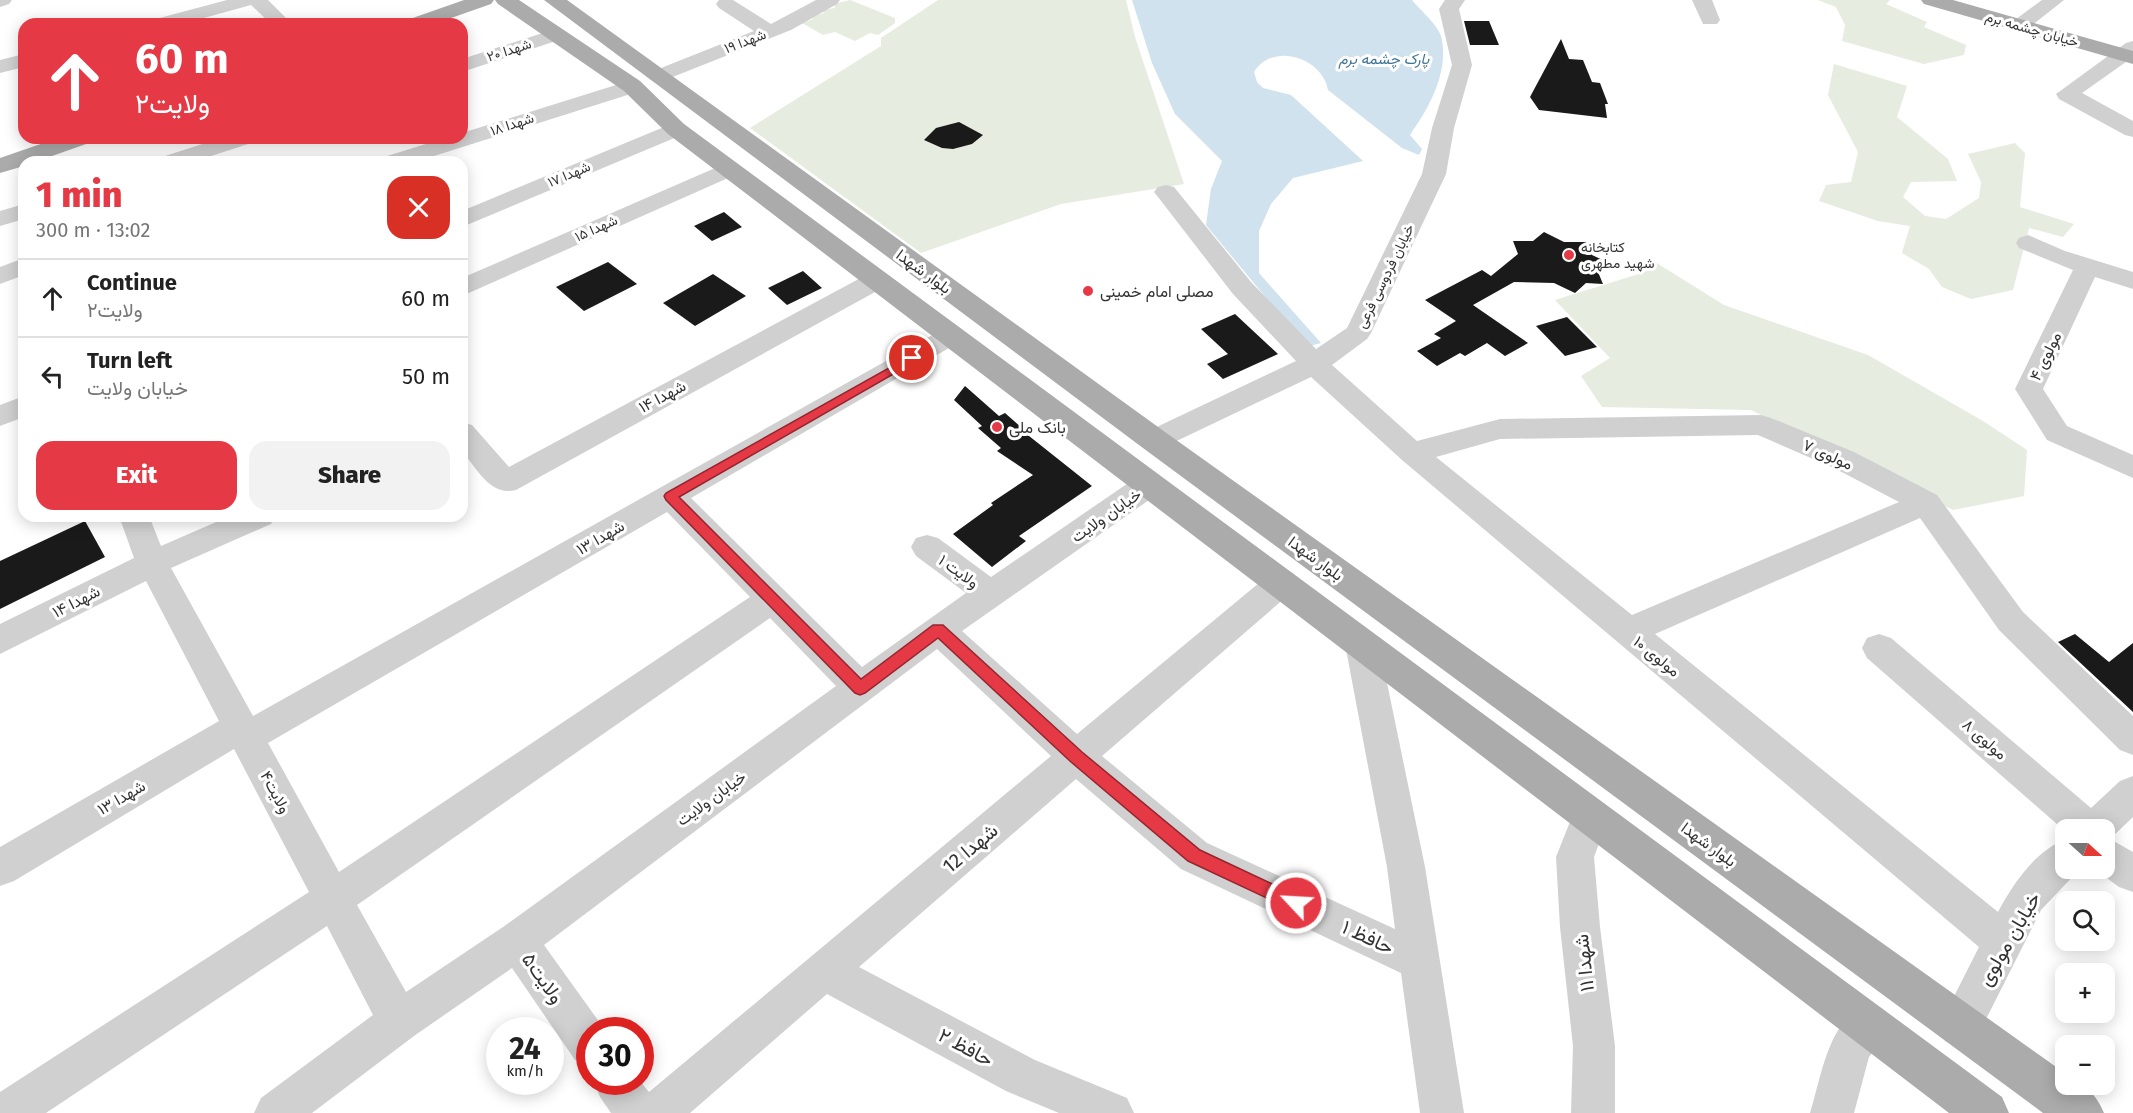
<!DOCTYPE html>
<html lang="en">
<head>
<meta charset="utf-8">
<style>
	:root { --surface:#fff; --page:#f2f2f2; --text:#222; --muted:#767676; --line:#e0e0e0; --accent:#e63946 }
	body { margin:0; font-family:"Fira Sans",Vazirmatn,sans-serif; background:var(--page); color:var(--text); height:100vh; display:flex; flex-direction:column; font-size:22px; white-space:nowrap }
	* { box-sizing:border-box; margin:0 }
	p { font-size:20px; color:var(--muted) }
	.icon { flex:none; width:33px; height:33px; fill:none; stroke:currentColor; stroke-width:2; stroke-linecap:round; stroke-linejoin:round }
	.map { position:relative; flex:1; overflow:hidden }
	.side { position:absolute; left:18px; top:156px; width:450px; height:366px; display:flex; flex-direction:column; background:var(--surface); border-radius:18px; box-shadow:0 3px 15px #0003 }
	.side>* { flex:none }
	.top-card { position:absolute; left:18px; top:18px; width:450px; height:126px; border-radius:18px; box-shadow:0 3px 15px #0003; background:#e63946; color:#fff; overflow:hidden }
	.needle { width:39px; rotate:111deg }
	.tools { position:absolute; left:2055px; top:819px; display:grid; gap:12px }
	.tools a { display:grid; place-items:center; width:60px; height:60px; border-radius:12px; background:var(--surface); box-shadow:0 3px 15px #0003; font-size:30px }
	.speed { position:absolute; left:486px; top:1017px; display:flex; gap:12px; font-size:30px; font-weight:700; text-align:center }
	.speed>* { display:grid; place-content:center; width:78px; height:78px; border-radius:50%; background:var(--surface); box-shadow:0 3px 15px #0003; line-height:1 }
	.speed small { font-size:15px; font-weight:400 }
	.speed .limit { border:9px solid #d22; background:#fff; color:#111 }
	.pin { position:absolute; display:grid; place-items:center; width:51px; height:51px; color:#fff; margin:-26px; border:3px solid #fff; border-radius:50%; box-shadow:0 2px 6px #0007 }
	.me { position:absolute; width:66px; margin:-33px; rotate:295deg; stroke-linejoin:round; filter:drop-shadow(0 0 4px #0008) }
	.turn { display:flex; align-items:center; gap:21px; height:126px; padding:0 18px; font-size:27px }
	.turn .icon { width:78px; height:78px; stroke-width:2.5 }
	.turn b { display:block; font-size:42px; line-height:51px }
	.round { display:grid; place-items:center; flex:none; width:63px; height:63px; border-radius:18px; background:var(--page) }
	.summary { display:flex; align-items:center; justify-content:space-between; height:102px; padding:0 18px }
	h1 { font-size:36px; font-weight:800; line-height:45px; color:var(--accent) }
	.action { display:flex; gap:12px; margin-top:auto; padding:12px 18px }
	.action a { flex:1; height:69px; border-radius:18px; background:var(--accent); color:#fff; font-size:24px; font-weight:800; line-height:69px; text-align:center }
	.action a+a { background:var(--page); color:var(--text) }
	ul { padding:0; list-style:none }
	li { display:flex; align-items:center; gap:18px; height:78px; padding:0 18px; border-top:2px solid var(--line) }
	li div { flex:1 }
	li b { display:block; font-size:22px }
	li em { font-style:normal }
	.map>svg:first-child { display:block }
	.green { fill:#e6ecdf }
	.water { fill:#cfe2ee }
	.building { fill:#1a1a1a }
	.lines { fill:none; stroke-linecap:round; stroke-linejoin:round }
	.minor { fill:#d0d0d0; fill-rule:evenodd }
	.major { fill:#ababab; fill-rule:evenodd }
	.route { fill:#e63946; stroke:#96252e; stroke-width:1.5 }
	.poi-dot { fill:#e63946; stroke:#fff; stroke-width:2 }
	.labels { text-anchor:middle; stroke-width:6; stroke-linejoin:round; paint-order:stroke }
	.far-street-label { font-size:14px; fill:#333; stroke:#fff }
	.far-poi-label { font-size:14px; fill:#333; stroke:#fff; text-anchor:start }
	.far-water-label { font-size:15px; font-style:italic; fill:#3f7597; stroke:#fff }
	.street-label { font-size:16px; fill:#333; stroke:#fff }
	.poi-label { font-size:16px; fill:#333; stroke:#fff; text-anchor:start }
	.near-street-label { font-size:20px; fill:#333; stroke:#fff }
</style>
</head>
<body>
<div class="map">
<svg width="2133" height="1113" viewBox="0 0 2133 1113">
	<rect width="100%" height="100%" fill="#fff"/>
	<g class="green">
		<polygon points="850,0 895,18 895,23 878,35 870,33 855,41 835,32 823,35 802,23 813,19 811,17 824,13 822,10 835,8 834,4"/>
		<polygon points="938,0 1126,0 1135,37 1184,184 1061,204 921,253 750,128 881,46 881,38"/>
		<polygon points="1818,0 1890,0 1886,4 1927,22 1924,27 1966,45 1964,55 1924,64 1842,41 1845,25 1836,7"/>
		<polygon points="1834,64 1907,86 1897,117 1948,159 1957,181 1911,182 1903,197 1925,216 1946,219 1979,198 1981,182 1968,154 2015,143 2025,153 2020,207 2074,224 2063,237 2029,228 2013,290 1971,299 1942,287 1929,269 1902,253 1910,226 1878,221 1819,201 1826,185 1851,182 1858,152 1828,95"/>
		<polygon points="1655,262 1724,305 1868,355 1983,421 2027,450 2024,496 1953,510 1751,410 1602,407 1581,376 1610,358 1555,300 1645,272"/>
	</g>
	<path class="water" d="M 1132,0 L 1412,0 C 1420,10 1437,24 1441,36 C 1450,71 1429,108 1410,135 L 1422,149 L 1419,155 L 1402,148 L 1328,90 C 1323,58 1273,41 1254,72 L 1257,82 L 1263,88 L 1291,95 L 1363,161 L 1293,178 L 1271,204 L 1259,231 L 1259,273 L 1321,343 L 1309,346 L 1281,316 L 1206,225 L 1211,189 L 1222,161 L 1175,114 L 1152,63 Z"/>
	<g class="building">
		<polygon points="1464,21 1489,21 1499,45 1470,45"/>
		<polygon points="1561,39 1569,59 1583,60 1592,82 1600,83 1608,104 1605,104 1607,118 1539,110 1530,97"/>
		<polygon points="959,122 983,135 972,144 953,149 942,148 924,140 936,128"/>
		<polygon points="724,212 742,227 712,241 694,226"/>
		<polygon points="1544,232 1564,242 1586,242 1592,255 1609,263 1598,272 1603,284 1586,283 1575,293 1554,283 1514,282 1473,305 1528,343 1505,356 1487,343 1465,356 1460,353 1437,366 1417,351 1441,338 1434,334 1456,321 1425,300 1482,270 1491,276 1518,254 1513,241 1533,241"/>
		<polygon points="608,262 637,284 584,311 556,287"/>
		<polygon points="803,271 822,288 787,305 768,288"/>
		<polygon points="713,274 746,296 695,326 663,303"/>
		<polygon points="1235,314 1278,354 1223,379 1207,364 1228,354 1201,329"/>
		<polygon points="1567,317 1597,347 1565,356 1536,326"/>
		<polygon points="965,386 999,416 1005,413 1021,427 1019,428 1092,486 1019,536 1026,541 992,567 953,534 993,505 991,503 1033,475 997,451 1001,448 978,428 982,426 954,400"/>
		<polygon points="85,521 105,557 0,609 0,561"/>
		<polygon points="2075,634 2109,662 2133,643 2133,712 2058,642"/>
	</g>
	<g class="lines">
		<g class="minor">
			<polygon points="0,0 12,0 9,4 0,7"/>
			<polygon points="227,0 268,0 292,24 271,24 251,5 182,24 149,24 152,20"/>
			<polygon points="719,0 733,0 771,24 816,0 840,0 837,4 791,30 665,80 658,82 651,80 647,76 651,72 754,31 719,8 716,4"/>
			<path d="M 1445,0 L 1465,0 L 1459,9 L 1472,65 L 1454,128 L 1446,174 L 1371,333 L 1367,339 L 1332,365 L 1417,441 L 1500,419 L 1761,415 L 1771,418 L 1854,452 L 1937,495 L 2023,612 L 2133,716 L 2133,755 L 2120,750 L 1999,630 L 1920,518 L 1655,634 L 1998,912 C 2013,884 2035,851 2066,839 L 2066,868 L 2079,870 L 2041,910 L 1975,1041 L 1960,1047 L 1945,1041 L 1939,1026 L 1979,947 L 1402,460 L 1311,377 L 1164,447 L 1154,450 L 1144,447 L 1140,440 L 1144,433 L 1296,361 L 1233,294 L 1158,197 L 1154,192 L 1158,187 L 1166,185 L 1174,187 L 1251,282 L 1316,349 L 1347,328 L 1422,174 L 1432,128 L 1452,65 L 1439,9 ZM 1758,435 L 1834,468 L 1899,502 L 1632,615 L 1436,457 L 1500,439 Z"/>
			<polygon points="1692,0 1712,0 1720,20 1717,24 1703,24"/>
			<polygon points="2042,0 2064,0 2026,30 2012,30 2009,26 2012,22"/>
			<polygon points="555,29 562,31 565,35 562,39 462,72 462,59"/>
			<polygon points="2133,41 2133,57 2082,93 2133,121 2133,137 2125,135 2059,99 2056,94 2126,43"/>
			<polygon points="24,54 24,67 0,73 0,60"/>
			<polygon points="632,80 640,81 643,86 640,91 415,162 381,162 384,157 445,138 462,138 462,133"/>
			<polygon points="676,122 684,124 687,129 684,134 462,227 462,211"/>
			<polygon points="221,138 254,138 251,143 193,162 159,162 162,157"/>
			<polygon points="729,162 737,164 741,169 737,174 462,296 462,278"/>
			<polygon points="24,204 24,219 0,226 0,211"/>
			<polygon points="2028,235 2065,251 2133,272 2133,289 2095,277 2043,389 2067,426 2133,455 2133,478 2047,440 2015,389 2073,270 2019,248 2016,243 2019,238"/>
			<polygon points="24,258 24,275 0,284 0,267"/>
			<path d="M 877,272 L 886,274 L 890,280 L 886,286 L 516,490 C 491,497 477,469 462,451 L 462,422 L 472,425 L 509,467 L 868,274 Z"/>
			<path d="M 952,326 L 961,329 L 965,335 L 961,341 L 691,498 L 862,667 L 966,593 L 916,556 L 911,547 L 916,538 L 927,535 L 938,538 L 991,577 L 1137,477 L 1148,474 L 1159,477 L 1163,485 L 1159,493 L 962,631 L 1077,734 L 1271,573 L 1282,569 L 1293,573 L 1298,582 L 1293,591 L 1102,756 L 1207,843 L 1395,929 L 1387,867 L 1345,644 L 1350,634 L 1362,630 L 1374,634 L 1379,644 L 1425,867 L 1464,1113 L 1420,1113 L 1401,973 L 1181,869 L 1076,779 L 859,967 L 1035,1060 L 1127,1098 L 1134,1113 L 1059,1113 L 1006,1091 L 827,994 L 690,1113 L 611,1113 L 600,1097 L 594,1082 L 640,1081 L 649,1092 L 1051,756 L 937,649 L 544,945 L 605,1030 L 590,1030 L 590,1066 L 575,1060 L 512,968 L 414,1036 L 312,1113 L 254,1113 L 261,1098 L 373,1015 L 327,926 L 46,1113 L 0,1113 L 0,1092 L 309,892 L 234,749 L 14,881 L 0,886 L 0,847 L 219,721 L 146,581 L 0,654 L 0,624 L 134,558 L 119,516 L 149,516 L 161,546 L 230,516 L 275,516 L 271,524 L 171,568 L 253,716 L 943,329 ZM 667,512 L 750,597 L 339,872 L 268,743 ZM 770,618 L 836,686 L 503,927 L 406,992 L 357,905 Z"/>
			<polygon points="24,396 24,417 0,426 0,405"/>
			<polygon points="1879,634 1891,638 2091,808 2120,781 2133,776 2133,817 2110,839 2133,852 2133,892 2119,887 2093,868 2104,868 2104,830 2066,830 2066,832 1867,658 1862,648 1867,638"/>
			<polygon points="1590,799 1603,804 1609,816 1594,857 1600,927 1615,1046 1615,1113 1571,1113 1573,1046 1560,927 1556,857 1577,804"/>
			<path d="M 1868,1003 L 1883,1009 L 1889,1024 L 1883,1039 L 1869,1057 L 1854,1113 L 1810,1113 C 1822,1075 1828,1020 1868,1003 Z"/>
		</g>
		<g class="major">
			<polygon points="464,0 494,0 491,4 434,24 404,24 407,20"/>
			<polygon points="495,0 519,0 640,81 684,124 2002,1097 2009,1113 1949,1113 668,134 624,91 498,4"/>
			<path d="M 544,0 L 567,0 L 1165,432 L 2066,1074 L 2066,1084 C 2086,1084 2096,1094 2104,1113 L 2043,1113 L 1143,448 Z"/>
			<polygon points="1921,0 1953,0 2133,51 2133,64 1924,4"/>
			<polygon points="58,138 93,138 89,143 35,162 24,162 24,166 0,173 0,158"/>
		</g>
	</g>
	<polygon class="route" points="912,355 916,356 916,361 679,497 861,679 933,625 943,625 1082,752 1200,850 1302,898 1305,903 1302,909 1296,912 1290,909 1188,861 1071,762 938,638 865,693 860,695 855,693 666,500 664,496 666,493"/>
	<g class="poi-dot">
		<circle cx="1569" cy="255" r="6"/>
		<circle cx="1088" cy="291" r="6"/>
		<circle cx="997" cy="427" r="6"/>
	</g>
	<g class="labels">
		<g class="far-street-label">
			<text transform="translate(2032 29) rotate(16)" y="5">خیابان چشمه برم</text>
			<text transform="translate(745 41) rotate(-21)" y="5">شهدا ۱۹</text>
			<text transform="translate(509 50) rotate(-18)" y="5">شهدا ۲۰</text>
			<text transform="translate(512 124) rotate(-18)" y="5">شهدا ۱۸</text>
			<text transform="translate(569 174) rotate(-23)" y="5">شهدا ۱۷</text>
			<text transform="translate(596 228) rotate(-24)" y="5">شهدا ۱۵</text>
			<text transform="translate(1385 276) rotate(-64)" y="5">خیابان فردوسی فرعی</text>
		</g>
		<g class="far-poi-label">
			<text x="1581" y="252">کتابخانه<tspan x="1581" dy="16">شهید مطهری</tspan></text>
		</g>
		<g class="far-water-label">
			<text x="1384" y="64">پارک چشمه برم</text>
		</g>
		<g class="street-label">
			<text transform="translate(924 271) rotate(36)" y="6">بلوار شهدا</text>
			<text transform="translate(2045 356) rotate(-64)" y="6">مولوی ۴</text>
			<text transform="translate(662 396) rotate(-28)" y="6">شهدا ۱۴</text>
			<text transform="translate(1828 454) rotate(24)" y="6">مولوی ۷</text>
			<text transform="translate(1106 515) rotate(-35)" y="6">خیابان ولایت</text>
			<text transform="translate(600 537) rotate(-30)" y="6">شهدا ۱۳</text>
			<text transform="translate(1316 558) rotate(36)" y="6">بلوار شهدا</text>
			<text transform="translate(959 571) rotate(36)" y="6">ولایت ۱</text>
			<text transform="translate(76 601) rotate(-27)" y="6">شهدا ۱۴</text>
			<text transform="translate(1657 656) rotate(39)" y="6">مولوی ۱۰</text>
			<text transform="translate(1985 739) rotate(41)" y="6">مولوی ۸</text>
			<text transform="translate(276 792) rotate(62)" y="6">ولایت۴</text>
			<text transform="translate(121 797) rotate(-30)" y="6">شهدا ۱۳</text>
			<text transform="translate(711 798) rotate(-36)" y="6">خیابان ولایت</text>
			<text transform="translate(1709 844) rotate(36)" y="6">بلوار شهدا</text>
		</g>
		<g class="poi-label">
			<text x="1100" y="297">مصلی امام خمینی</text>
			<text x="1009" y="433">بانک ملی</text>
		</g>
		<g class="near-street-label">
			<text transform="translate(970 848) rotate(-40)" y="7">شهدا 12</text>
			<text transform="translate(1368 937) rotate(25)" y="7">حافظ ۱</text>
			<text transform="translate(2009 939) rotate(-60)" y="7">خیابان مولوی</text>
			<text transform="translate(1584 963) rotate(-96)" y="7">شهدا ۱۱</text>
			<text transform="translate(543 978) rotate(55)" y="7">ولایت۵</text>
			<text transform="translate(966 1047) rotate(28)" y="7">حافظ ۲</text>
		</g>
	</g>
</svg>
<div class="tools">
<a><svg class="needle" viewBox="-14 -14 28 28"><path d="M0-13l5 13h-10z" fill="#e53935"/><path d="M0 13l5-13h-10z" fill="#767676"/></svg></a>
<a><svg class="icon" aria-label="search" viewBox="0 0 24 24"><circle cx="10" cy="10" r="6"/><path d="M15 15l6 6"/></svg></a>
<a>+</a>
<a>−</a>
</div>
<div class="speed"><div>24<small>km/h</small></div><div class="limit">30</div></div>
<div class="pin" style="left:912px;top:358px;background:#d93025"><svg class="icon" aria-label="arrive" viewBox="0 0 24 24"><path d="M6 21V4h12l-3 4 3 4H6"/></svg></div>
<svg class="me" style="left:1296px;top:903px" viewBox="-20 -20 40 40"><circle r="17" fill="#e63946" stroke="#fff" stroke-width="3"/><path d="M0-11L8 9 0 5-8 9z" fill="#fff"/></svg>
<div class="top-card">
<div class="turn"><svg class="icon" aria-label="ahead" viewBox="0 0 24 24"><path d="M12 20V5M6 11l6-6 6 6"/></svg><div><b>60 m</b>ولایت۲</div></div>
</div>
<section class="side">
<div class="summary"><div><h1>1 min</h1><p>300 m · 13:02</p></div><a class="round" style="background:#d93025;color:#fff"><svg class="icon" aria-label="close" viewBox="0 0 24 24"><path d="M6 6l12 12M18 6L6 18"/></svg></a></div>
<ul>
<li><svg class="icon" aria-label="ahead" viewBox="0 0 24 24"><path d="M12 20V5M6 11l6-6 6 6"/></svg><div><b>Continue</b><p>ولایت۲</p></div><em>60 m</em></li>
<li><svg class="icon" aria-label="left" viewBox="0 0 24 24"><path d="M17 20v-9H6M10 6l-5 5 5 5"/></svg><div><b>Turn left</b><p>خیابان ولایت</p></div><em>50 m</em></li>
</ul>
<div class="action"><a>Exit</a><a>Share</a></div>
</section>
</div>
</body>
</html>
